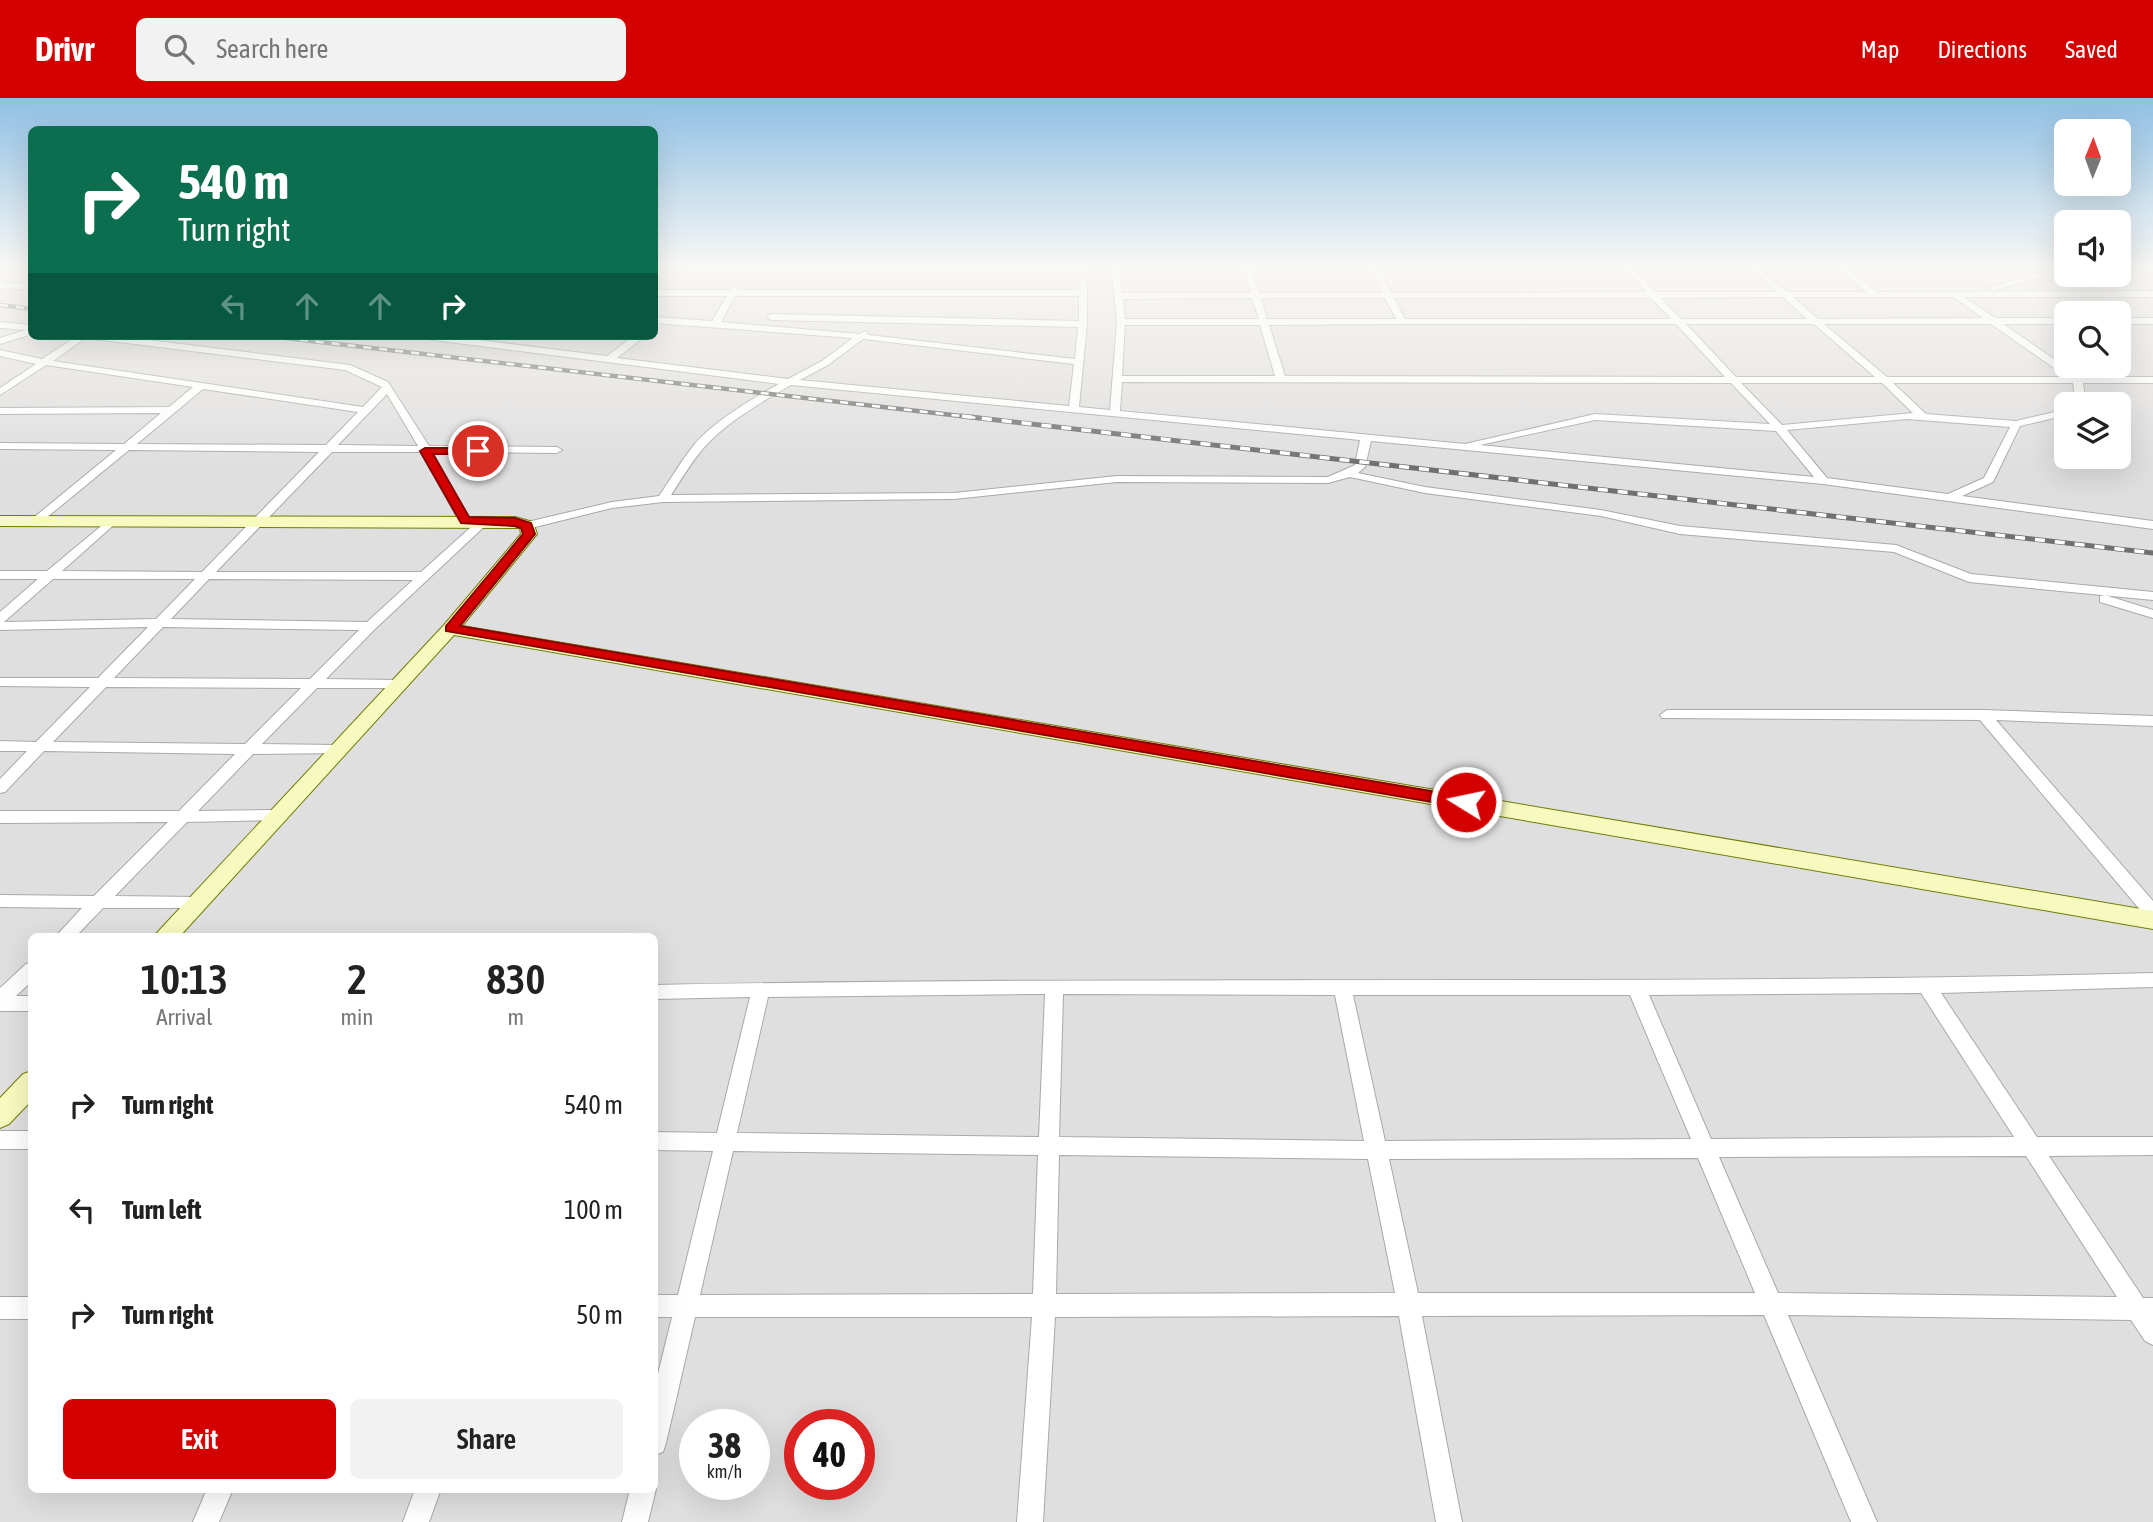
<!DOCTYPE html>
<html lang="en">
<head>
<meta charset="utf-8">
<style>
	:root { --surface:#fff; --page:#f2f2f2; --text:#222; --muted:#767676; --accent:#d40000 }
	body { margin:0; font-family:"Asap Condensed",sans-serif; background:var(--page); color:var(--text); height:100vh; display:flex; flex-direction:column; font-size:26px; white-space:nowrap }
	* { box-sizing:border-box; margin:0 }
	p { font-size:23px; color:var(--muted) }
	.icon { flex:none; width:38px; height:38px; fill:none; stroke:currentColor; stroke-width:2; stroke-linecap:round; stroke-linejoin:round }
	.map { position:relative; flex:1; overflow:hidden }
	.details { position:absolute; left:28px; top:835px; width:630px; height:560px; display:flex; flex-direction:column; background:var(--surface); border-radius:10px; box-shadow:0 7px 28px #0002 }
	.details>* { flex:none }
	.banner { position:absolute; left:28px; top:28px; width:630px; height:214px; border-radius:10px; box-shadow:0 7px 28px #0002; background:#0b6e4f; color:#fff; overflow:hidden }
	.needle { width:46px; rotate:1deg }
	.tools { position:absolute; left:2054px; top:21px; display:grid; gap:14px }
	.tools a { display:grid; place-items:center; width:77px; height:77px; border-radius:10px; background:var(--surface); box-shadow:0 7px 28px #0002; font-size:35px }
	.speed { position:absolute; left:679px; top:1311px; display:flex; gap:14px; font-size:35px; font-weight:700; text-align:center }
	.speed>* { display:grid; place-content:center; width:91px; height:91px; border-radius:50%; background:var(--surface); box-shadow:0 7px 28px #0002; line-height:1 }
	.speed small { font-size:18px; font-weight:400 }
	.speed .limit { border:10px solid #d22; background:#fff; color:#111 }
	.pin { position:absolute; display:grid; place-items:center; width:60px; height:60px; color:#fff; margin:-30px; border:4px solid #fff; border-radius:50%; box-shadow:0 2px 7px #0007 }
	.me { position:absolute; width:77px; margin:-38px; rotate:280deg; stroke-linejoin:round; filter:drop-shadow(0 0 5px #0008) }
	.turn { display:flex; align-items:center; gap:24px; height:147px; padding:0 35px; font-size:32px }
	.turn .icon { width:91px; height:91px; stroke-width:2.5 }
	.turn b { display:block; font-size:49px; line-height:60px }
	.lanes { display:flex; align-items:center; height:66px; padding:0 35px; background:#0003; justify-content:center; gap:35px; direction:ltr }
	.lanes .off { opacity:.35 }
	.eta { display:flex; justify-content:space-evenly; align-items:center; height:119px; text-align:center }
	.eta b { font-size:42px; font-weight:600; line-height:49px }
	.action { display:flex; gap:14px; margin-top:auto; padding:14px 35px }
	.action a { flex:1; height:80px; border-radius:10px; background:var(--accent); color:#fff; font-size:28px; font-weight:600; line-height:80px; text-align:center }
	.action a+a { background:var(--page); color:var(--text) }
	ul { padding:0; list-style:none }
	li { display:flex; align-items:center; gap:21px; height:105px; padding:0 35px }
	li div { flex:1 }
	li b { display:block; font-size:26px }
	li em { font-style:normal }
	header { display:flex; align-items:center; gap:42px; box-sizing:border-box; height:98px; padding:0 35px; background:var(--accent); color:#fff }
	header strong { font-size:33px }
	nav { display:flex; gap:38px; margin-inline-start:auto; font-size:24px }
	.search { width:490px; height:63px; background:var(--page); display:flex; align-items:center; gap:18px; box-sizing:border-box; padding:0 24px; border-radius:10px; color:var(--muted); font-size:26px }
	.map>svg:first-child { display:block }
	.residential { fill:#e0dfdf; fill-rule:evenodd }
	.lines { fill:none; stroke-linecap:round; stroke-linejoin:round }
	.street-casing { stroke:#a9a9a9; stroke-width:2 }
	.secondary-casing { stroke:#707d05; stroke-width:2 }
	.street { fill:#fff; fill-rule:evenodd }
	.secondary { fill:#f7fabf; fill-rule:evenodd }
	.rail-far1-casing { stroke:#707070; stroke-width:4.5 }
	.rail-casing { stroke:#707070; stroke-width:5 }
	.rail-far1 { stroke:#fff; stroke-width:2.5; stroke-dasharray:8; stroke-linecap:butt }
	.rail { stroke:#fff; stroke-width:3.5; stroke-dasharray:10; stroke-linecap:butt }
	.route { fill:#d40000; stroke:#8a0000; stroke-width:2 }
</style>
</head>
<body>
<header>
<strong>Drivr</strong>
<div class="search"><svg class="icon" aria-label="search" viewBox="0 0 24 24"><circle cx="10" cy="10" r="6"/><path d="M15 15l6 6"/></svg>Search here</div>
<nav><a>Map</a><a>Directions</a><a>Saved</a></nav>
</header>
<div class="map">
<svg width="2153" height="1424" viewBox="0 0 2153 1424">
	<rect width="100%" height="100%" fill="#f2efe9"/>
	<path class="residential" d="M 0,168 L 31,168 L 32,238 L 654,238 L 655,168 L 2067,168 L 2067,177 L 2119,177 L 2119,168 L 2153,168 L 2153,1424 L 0,1424 ZM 2067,215 L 2119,215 L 2119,268 L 2067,268 ZM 2067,306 L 2119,306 L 2119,359 L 2067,359 ZM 32,838 L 654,838 L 654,1391 L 32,1391 ZM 695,1326 L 754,1326 L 754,1386 L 695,1386 ZM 800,1326 L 859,1326 L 859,1386 L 800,1386 Z"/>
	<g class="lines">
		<g class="street-casing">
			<g id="street">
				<path d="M 1111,168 L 1631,168 L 1656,194 L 1777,194 L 1747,168 L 1756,168 L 1787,194 L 1867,194 L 1835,168 L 1844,168 L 1878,194 L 2153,193 L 2153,199 L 1964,199 L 1995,220 L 2067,220 L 2067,226 L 2003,226 L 2080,279 L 2153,279 L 2153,285 L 2083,285 L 2086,306 L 2076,306 L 2073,285 L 1893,285 L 1926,316 L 2016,323 L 2067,311 L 2067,317 L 2020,328 L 1993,384 L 1962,398 L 2153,423 L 2153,431 L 1823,386 L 1371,343 L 1365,369 L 1358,375 L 1425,389 L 1601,412 L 1680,428 L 1896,447 L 1971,476 L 2153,494 L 2153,502 L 1969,484 L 1894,454 L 1680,436 L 1601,418 L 1425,395 L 1350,379 L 1328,385 L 1117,384 L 954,401 L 663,404 L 612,410 L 527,431 L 521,427 L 523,425 L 612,404 L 659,398 C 671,381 681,363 694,347 C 713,324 753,300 779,286 L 425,241 L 420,238 L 447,238 L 607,258 L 634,238 L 645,238 L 617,260 L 788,281 L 822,263 L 853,240 L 654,225 L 654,219 L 712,223 L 727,198 L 654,198 L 654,192 L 730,192 L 736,186 L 740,189 L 738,192 L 1079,192 L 1079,184 L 1083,181 L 1087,184 L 1087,226 L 1079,309 L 1110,312 L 1117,224 ZM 1625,171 L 1646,194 L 1391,195 L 1379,172 ZM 1371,172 L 1383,195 L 1259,195 L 1253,173 ZM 1120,173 L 1244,173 L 1251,195 L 1122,195 ZM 735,198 L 1079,198 L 1079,223 L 771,216 L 767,219 L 771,222 L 1078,229 L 1075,261 L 869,237 L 865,233 L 860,236 L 721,224 ZM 1783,199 L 1807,221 L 1681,221 L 1661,200 ZM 1793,199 L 1953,199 L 1983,220 L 1818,221 ZM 1252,200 L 1259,221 L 1125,221 L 1123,201 ZM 1261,200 L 1385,200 L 1396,221 L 1267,221 ZM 1394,200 L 1651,200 L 1671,221 L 1405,221 ZM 1401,226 L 1676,226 L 1725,279 L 1285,278 L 1269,227 ZM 1686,226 L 1814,226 L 1875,279 L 1736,279 ZM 1824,226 L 1991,226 L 2067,279 L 1887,279 ZM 1125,227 L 1260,227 L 1275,278 L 1122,278 ZM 863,241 L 1074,266 L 1069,308 L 800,282 L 828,267 ZM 1122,284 L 1731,285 L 1770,326 L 1595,316 L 1465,346 L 1120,313 ZM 1741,285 L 1882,285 L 1913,315 L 1782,327 ZM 791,287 L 1360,342 L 1355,367 L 1328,379 L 1117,378 L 954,395 L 671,397 C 681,382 690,366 702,352 C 722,327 763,303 791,287 ZM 1907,321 L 2010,329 L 1984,380 L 1948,396 L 1827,380 L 1787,332 ZM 1595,322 L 1776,333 L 1814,379 L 1480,347 Z"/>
				<polygon points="2058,168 2067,168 2067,171 1992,193 1988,190"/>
				<polygon points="654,171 1084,171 1088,173 1084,175 654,175"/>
				<polygon points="0,184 32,187 32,192 0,190"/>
				<rect x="2119" y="220" width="34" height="6"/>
				<polygon points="0,224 32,227 32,236 0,246 0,240 26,232 0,230"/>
				<path d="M 77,238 L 88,238 L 53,263 L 363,309 L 382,289 L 345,272 L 94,241 L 89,238 L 116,238 L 350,267 L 388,284 L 429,348 L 557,349 L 562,352 L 557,355 L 432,354 L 471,423 L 465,427 L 459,423 L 421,354 L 332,354 L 216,474 L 421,474 L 480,421 L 488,421 L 488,425 L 375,531 L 326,581 L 399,582 L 406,586 L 399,590 L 317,590 L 262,646 L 336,647 L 341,649 L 343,652 L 341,655 L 253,656 L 198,713 L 275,712 L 283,718 L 281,722 L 187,724 L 115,798 L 197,799 L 203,800 L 206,805 L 203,810 L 103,810 L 76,838 L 56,838 L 82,810 L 0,809 L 0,797 L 94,798 L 168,724 L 0,725 L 0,713 L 179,713 L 235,656 L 44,653 L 5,694 L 0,695 L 0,681 L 27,653 L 0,653 L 0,643 L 36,644 L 90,589 L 0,588 L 0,580 L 98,580 L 148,529 L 0,532 L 0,514 L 38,481 L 0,481 L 0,473 L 47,473 L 112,419 L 116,421 L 116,425 L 62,473 L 202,474 L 319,354 L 129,352 L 40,425 L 32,425 L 32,421 L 116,352 L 0,351 L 0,345 L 124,346 L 161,315 L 0,316 L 0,310 L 169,309 L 193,289 L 46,267 L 0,297 L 0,290 L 36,266 L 0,258 L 0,252 L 42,261 ZM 203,291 L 358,314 L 326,347 L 137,346 ZM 387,296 L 418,348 L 338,347 ZM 53,481 L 195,481 L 156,521 L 4,524 ZM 209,481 L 413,482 L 367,524 L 171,521 ZM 163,529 L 359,532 L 310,581 L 114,580 ZM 106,589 L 301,590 L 245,646 L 53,644 Z"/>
				<polygon points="2105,497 2153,512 2153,520 2100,504 2100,498"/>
				<polygon points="1667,612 1984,612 2153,618 2153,628 1996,622 2153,803 2153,822 2147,820 1980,622 1662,620 1660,617"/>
				<polygon points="32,864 32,883 16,898 32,898 32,913 0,913 0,890 26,866"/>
				<path d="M 2153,875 L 2153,889 L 1941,895 L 2037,1039 L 2153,1039 L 2153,1057 L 2049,1058 L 2143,1200 L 2153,1200 L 2153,1247 L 2145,1243 L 2131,1222 L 1788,1217 L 1877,1424 L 1851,1424 L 1764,1217 L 1422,1218 L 1462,1424 L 1436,1424 L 1399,1218 L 1055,1219 L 1043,1424 L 1017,1424 L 1032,1219 L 695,1219 L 666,1345 L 663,1354 L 654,1357 L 654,1292 L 672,1219 L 654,1219 L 654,1197 L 678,1197 L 713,1053 L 654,1052 L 654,1034 L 717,1035 L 750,899 L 654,901 L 654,887 C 1154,877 1653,888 2153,875 ZM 1921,895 L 2014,1039 L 1711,1041 L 1649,897 ZM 1029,896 L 1045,896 L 1039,1039 L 737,1035 L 768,899 ZM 1063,896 L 1335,897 L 1364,1043 L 1059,1039 ZM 1353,897 L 1630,897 L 1691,1041 L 1385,1043 ZM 733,1053 L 1038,1057 L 1033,1196 L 700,1197 ZM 1059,1057 L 1368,1061 L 1395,1195 L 1056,1196 ZM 2026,1058 L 2117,1199 L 1778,1195 L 1719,1059 ZM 1698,1060 L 1755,1195 L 1418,1195 L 1389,1061 Z"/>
				<rect x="0" y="1033" width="32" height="18"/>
				<rect x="0" y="1199" width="32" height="22"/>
				<polygon points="654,1388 656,1391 648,1424 622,1424 630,1391 654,1391"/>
				<polygon points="207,1391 233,1391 219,1424 193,1424"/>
				<polygon points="415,1391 441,1391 429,1424 403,1424"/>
			</g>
		</g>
		<g class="secondary-casing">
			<g id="secondary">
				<polygon points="0,418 515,419 533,424 537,436 462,528 2153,813 2153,831 454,537 180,838 154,838 444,527 521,436 520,430 0,428"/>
				<polygon points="32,973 32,1002 9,1026 0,1030 0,1000 23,976"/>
			</g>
		</g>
		<use href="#street" class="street"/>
		<use href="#secondary" class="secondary"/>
		<g class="rail-far1-casing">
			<g id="rail-far1">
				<polyline points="0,207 32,211"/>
				<polyline points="268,238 978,320"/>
			</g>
		</g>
		<g class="rail-casing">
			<polyline id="rail" points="962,318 2153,455"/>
		</g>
		<use href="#rail-far1" class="rail-far1"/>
		<use href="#rail" class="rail"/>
	</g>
	<linearGradient id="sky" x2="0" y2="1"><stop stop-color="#8fc0e4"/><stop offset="0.46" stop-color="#f9f8f5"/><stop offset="1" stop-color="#f9f8f5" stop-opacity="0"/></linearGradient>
	<rect width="2153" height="367" fill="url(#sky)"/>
	<polygon class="route" points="482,350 482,355 478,356 433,356 469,419 515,420 531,425 535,436 460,528 1466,699 1474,704 1466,710 446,533 446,528 523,436 521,430 514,428 461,425 420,353 425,350"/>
</svg>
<div class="tools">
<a><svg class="needle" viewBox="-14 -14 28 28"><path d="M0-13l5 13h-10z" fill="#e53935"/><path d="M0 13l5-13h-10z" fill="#767676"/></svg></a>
<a><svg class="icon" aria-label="sound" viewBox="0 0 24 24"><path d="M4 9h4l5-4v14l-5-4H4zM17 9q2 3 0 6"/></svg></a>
<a><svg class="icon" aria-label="search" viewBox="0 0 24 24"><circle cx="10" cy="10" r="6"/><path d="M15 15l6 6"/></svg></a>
<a><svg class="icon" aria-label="layers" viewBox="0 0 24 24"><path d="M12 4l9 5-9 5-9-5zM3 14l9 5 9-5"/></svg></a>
</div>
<div class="speed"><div>38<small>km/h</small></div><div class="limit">40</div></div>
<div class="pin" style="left:478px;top:353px;background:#d93025"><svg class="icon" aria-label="arrive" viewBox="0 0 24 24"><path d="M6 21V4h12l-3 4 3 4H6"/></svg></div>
<svg class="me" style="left:1466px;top:704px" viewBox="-20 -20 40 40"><circle r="17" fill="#d40000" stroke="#fff" stroke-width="3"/><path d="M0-11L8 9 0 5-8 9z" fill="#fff"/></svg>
<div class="banner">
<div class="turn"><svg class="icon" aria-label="right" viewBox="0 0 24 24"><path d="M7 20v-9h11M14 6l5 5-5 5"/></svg><div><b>540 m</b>Turn right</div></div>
<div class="lanes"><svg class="icon off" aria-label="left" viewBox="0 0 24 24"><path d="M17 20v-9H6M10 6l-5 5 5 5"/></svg><svg class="icon off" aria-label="ahead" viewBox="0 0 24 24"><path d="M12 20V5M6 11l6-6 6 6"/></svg><svg class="icon off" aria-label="ahead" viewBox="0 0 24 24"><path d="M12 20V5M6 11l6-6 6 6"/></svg><svg class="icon" aria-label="right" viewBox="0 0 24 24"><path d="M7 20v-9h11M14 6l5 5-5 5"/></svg></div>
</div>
<section class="details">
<div class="eta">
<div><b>10:13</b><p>Arrival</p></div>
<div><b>2</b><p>min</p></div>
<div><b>830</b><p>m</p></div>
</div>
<ul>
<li><svg class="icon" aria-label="right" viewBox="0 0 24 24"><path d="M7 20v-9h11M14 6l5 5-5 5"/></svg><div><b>Turn right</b></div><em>540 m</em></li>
<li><svg class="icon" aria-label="left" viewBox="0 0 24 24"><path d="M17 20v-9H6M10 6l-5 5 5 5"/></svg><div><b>Turn left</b></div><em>100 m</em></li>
<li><svg class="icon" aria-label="right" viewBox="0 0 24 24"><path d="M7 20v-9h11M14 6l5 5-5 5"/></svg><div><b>Turn right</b></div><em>50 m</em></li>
</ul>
<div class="action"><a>Exit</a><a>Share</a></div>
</section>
</div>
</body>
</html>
